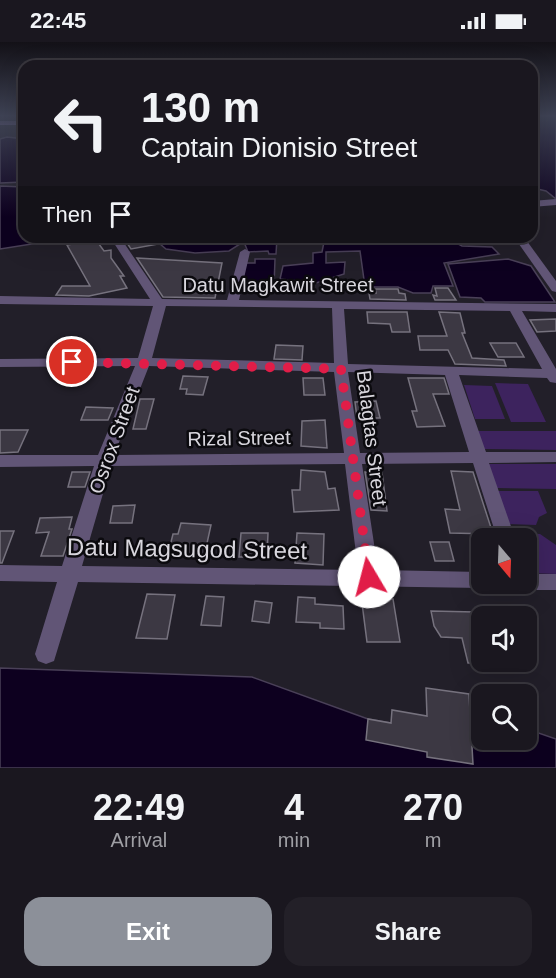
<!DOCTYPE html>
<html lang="en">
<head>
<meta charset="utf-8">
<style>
	:root { --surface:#1a171f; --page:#232028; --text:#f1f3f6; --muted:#9f9fa4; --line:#38363d; --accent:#8c9099 }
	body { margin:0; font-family:Arial,sans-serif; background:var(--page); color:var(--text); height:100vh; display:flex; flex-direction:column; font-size:22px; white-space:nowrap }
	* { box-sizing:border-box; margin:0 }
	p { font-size:20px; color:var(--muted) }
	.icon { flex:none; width:33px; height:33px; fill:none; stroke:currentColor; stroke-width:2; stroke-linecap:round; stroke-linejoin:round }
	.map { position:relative; height:726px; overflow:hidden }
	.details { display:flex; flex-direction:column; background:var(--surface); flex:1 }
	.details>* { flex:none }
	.guide { position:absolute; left:18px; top:18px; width:520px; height:183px; border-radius:18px; box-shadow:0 6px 24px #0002,0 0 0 2px var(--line); background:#1a171f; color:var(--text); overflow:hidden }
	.needle { width:39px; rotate:161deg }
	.fabs { position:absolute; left:471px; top:486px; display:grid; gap:12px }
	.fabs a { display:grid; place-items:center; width:66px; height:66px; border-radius:12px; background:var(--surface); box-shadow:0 6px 24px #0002,0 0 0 2px var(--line); font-size:30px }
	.pin { position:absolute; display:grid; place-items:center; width:51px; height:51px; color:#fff; margin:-26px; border:3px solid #fff; border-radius:50%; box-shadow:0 2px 6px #0007 }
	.me { position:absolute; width:66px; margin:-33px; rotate:352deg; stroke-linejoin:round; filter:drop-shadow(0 0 4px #0008) }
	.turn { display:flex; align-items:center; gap:21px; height:126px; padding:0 24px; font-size:27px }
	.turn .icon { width:78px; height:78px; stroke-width:2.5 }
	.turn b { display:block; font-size:42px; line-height:51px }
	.then { display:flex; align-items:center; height:57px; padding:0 24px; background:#0003; gap:12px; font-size:22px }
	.eta { display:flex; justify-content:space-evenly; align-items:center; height:102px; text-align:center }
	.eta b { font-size:36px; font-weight:600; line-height:42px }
	.cta { display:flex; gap:12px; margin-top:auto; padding:12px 24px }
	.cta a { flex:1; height:69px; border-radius:18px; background:var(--accent); color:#fff; font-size:24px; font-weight:600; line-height:69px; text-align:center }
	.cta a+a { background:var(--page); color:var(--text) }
	.status { display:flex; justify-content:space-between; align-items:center; height:42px; padding:0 30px; background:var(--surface); direction:ltr }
	.status svg { height:16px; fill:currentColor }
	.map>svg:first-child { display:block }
	.green { fill:#3d235e }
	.water { fill:#0d001f; stroke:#4a4058; stroke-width:1.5 }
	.building { fill:#3c3843; stroke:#76727e; stroke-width:1.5 }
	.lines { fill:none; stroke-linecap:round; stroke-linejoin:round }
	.minor { fill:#615576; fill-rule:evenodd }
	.major { fill:#a288cc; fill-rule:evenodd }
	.route { stroke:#e11d48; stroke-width:10; stroke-dasharray:0 18 }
	.labels { text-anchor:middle; stroke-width:5; stroke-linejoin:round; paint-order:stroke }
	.street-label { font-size:20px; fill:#d8d6dd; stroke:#0b0a0e }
	.near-street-label { font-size:24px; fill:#d8d6dd; stroke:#0b0a0e }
</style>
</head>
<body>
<div class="status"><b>22:45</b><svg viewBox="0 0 49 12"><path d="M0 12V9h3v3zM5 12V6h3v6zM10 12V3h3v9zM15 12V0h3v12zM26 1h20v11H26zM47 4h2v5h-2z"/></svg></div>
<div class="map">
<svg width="556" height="726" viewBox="0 0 556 726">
	<rect width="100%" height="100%" fill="#221f29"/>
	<g class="green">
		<polygon points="495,341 528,342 546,380 511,380"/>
		<polygon points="464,343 492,344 505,377 475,377"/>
		<polygon points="477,389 556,389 556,408 484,407"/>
		<polygon points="488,422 556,422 556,447 497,446"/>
		<polygon points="498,449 538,449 547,471 539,475 536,483 508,482"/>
		<polygon points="513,491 540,492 556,503 556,532 527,531 526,496 515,496"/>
	</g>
	<g class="water">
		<polygon points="532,74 556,74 556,157 546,149 533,146"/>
		<polygon points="7,95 24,97 24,140 0,141 0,97"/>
		<polygon points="0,144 24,145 24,195 76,195 0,207"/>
		<polygon points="128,195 251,195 229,209 195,211 166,207 160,202"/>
		<polygon points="252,195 277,196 276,212 269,212 268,209 248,210 244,200 250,200"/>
		<polygon points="325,195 445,195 462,204 492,205 499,212 444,221 453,244 433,244 431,251 413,251 398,245 365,245 360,209 326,210 326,221 345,220 344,232 316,241 280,237 283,224 313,221 313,211 322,210"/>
		<polygon points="255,217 275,217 274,244 242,244 245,221 255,221"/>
		<polygon points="508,217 531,224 555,260 485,260 481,256 460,255 448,222"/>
		<polygon points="0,626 252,635 368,677 391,681 481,682 482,698 526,698 527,687 556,697 556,726 0,726"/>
	</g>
	<g class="building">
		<polygon points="123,195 163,195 164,201 131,207"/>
		<polygon points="96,198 104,209 111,208 111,216 124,234 120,234 127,246 89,254 56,253 62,244 90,244 67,203"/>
		<polygon points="137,216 222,221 215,256 163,255"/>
		<polygon points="435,246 448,246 456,258 435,258 433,253 437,254"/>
		<polygon points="375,247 398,247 399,251 405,252 406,258 370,257 369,251 376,251"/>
		<polygon points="367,270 407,270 410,290 392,290 390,282 368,281"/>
		<polygon points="439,270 460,271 465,291 462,291 472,316 504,318 506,324 455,322 448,308 420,308 418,294 447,294"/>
		<polygon points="556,277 556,289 537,290 530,278"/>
		<polygon points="490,301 516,301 524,315 498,315"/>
		<polygon points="276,303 303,304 302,318 274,317"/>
		<polygon points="183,334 208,335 203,353 186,352 187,347 180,347"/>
		<polygon points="303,336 323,336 325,353 304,353"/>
		<polygon points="408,336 444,336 449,352 433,352 445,384 417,385 412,369 417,369"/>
		<polygon points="140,357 154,357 146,387 133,387"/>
		<polygon points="376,359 380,376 357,376 355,360"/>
		<polygon points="86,365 113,366 108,378 81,378"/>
		<polygon points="325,378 327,406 301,404 302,379"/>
		<polygon points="0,388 28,388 18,410 0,411"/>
		<polygon points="301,428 325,430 328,447 335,446 339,468 294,470 292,448 300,448"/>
		<polygon points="451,429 473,430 493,492 450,491 445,467 460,468"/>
		<polygon points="72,430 90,430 85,445 68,445"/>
		<polygon points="365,430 382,431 387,469 371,468"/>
		<polygon points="135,463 132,481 110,481 113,464"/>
		<polygon points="72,475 69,487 72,487 63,514 41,514 49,490 36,491 40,476"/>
		<polygon points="181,481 211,483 204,515 168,512 173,492 178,492"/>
		<polygon points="0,489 14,489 2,521 0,521"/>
		<polygon points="241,491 268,491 267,515 239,515"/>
		<polygon points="297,491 324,492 323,523 295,521"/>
		<polygon points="430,500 449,500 454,519 435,519"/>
		<polygon points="147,552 175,553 167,597 136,596"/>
		<polygon points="206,554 224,555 221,584 201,583"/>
		<polygon points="298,555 315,556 315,562 343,564 344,587 320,586 320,581 296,580"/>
		<polygon points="368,557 393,557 400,600 367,600 362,561"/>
		<polygon points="255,559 272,561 269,581 252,579"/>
		<polygon points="431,569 475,570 479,584 482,584 482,621 468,621 462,596 441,595 434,584"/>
		<polygon points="426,646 469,652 473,722 427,715 427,710 366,698 368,677 391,681 392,668 427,674"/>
	</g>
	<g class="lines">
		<g class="minor">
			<polygon points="556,157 556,163 532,165 532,159"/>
			<path d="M 110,195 L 120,195 L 162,257 L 227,258 L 240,210 L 245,207 L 250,210 L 239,258 L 556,262 L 556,270 L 522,269 L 556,327 L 556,341 L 550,340 L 547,336 L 459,333 L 486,410 L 556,410 L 556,420 L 489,421 L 515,496 L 497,496 L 473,421 L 362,422 L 378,528 L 482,530 L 482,542 L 490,542 L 489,544 L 482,546 L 78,540 L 54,619 L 46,622 L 38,619 L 35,612 L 57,540 L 0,539 L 0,523 L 62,524 L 94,424 L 0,425 L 0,413 L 98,413 L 135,324 L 0,325 L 0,317 L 138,316 L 153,264 L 0,262 L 0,254 L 150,257 ZM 166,264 L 332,266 L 334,321 L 152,316 ZM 344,267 L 510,269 L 542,327 L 348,322 ZM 149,324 L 334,330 L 344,411 L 114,413 ZM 348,330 L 445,333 L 469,410 L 360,411 ZM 345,422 L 358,528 L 82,524 L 111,424 Z"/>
			<polygon points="514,195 524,195 556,239 556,250 552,249"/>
			<polygon points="526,532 556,532 556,548 526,548 519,546 517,542 526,542"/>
		</g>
		<rect class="major" x="0" y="79" width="24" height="4"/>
	</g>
	<linearGradient id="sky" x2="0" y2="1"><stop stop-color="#131117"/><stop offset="0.42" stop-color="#3e4254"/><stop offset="1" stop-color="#3e4254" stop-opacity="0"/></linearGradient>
	<rect width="556" height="176" fill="url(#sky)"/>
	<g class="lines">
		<polyline class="route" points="72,320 341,327 369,535"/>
	</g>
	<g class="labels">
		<g class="street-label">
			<text x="278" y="250">Datu Magkawit Street</text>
			<text transform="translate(239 396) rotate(-1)" y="7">Rizal Street</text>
			<text transform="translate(372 396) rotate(83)" y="7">Balagtas Street</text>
			<text transform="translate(114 398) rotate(-70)" y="7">Osrox Street</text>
		</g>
		<g class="near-street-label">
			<text transform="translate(187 507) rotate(1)" y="8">Datu Magsugod Street</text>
		</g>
	</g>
</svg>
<div class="fabs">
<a><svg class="needle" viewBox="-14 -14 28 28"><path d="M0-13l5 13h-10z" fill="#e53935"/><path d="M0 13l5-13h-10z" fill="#9f9fa4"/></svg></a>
<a><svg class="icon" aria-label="sound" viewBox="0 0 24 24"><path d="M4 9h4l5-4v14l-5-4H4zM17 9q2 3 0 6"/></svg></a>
<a><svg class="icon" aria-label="search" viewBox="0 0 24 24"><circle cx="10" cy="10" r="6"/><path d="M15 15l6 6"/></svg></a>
</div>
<div class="pin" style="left:72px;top:320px;background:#d93025"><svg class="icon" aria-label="arrive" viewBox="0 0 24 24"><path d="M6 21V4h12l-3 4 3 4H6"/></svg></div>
<svg class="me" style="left:369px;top:535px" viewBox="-20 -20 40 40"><circle r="19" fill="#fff"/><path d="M0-13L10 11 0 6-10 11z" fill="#e11d48"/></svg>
<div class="guide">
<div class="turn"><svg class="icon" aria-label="left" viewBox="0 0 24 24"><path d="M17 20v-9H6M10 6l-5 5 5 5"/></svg><div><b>130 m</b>Captain Dionisio Street</div></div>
<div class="then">Then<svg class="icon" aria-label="arrive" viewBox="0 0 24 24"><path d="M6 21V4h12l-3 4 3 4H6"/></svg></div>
</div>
</div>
<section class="details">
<div class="eta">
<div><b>22:49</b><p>Arrival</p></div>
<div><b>4</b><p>min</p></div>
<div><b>270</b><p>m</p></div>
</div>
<div class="cta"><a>Exit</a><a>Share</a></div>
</section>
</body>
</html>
